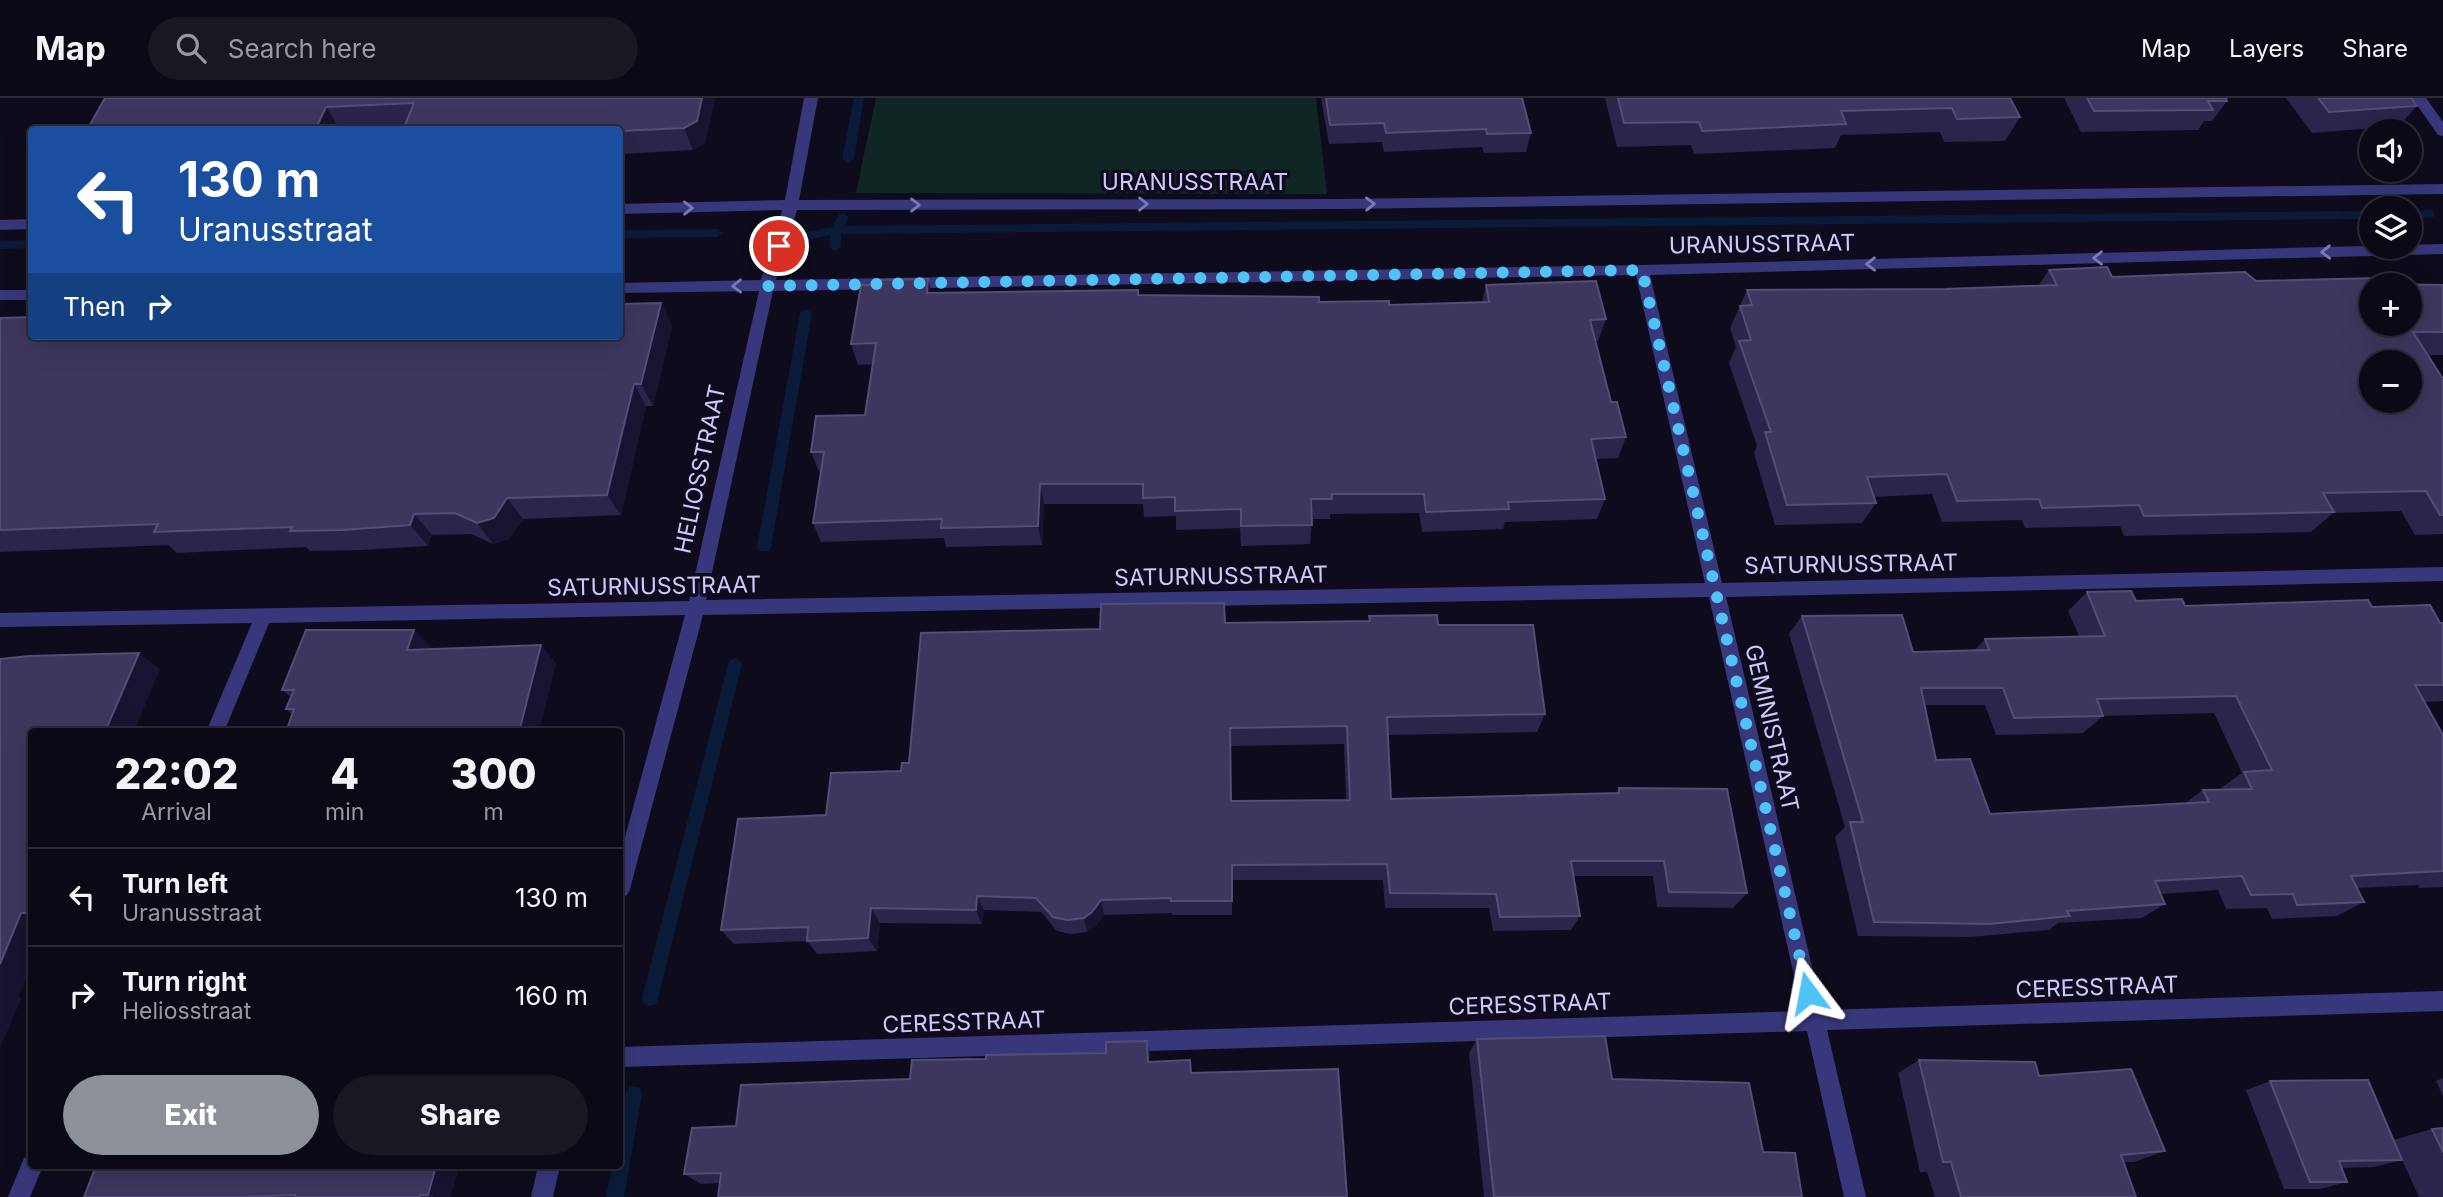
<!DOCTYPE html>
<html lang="en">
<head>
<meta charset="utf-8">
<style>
	:root { --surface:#0a0915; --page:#181722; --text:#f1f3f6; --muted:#999aa0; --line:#2a2a34; --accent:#8c9099 }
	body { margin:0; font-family:Inter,sans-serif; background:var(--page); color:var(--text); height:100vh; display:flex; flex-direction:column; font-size:26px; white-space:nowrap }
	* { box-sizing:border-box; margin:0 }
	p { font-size:23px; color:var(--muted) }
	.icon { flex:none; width:38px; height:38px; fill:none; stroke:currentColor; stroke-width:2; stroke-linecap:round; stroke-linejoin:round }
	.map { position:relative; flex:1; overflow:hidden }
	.details { position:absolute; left:28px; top:630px; width:595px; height:441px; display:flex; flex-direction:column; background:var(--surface); border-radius:7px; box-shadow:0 7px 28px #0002,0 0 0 2px var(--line) }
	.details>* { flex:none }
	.top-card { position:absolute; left:28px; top:28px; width:595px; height:214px; border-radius:7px; box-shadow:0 7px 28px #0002,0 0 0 2px var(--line); background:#1a4fa0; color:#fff; overflow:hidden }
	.controls { position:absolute; left:2359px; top:21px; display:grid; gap:14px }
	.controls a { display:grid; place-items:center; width:63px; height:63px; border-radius:50%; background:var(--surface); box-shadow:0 7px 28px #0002,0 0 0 2px var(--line); font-size:35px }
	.pin { position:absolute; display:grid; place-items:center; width:60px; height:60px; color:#fff; margin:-30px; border:4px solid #fff; border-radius:50%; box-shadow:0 2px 7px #0007 }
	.me { position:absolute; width:77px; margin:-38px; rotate:347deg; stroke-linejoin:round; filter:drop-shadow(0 0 5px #0008) }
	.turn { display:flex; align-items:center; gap:24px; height:147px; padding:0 35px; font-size:32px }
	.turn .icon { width:91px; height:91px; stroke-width:2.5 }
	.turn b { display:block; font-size:49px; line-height:60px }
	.then { display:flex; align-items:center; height:66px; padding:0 35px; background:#0003; gap:14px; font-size:26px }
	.eta { display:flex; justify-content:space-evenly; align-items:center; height:119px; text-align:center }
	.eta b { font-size:42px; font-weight:800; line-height:49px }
	.action { display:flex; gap:14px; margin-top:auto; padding:14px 35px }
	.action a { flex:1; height:80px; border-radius:42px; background:var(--accent); color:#fff; font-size:28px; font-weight:800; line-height:80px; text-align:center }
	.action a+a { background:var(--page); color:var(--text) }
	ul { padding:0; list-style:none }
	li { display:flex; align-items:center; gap:21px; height:98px; padding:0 35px; border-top:2px solid var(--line) }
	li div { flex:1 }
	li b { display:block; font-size:26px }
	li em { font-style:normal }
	header { display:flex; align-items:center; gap:42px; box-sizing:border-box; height:98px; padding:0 35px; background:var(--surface); border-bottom:2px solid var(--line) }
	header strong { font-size:33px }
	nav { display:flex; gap:38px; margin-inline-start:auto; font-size:24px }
	.search { width:490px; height:63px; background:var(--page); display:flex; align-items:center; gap:18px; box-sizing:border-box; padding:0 24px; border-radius:38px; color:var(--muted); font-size:26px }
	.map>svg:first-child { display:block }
	.green { fill:#0f2625 }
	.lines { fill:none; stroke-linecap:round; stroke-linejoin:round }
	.stream { fill:#091b38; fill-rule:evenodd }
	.minor { fill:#38377b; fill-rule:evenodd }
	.wall { fill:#2b244b; fill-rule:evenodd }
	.shaded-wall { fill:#181330 }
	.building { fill:#3d365e; stroke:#534d77; stroke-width:2; fill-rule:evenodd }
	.oneway { stroke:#7b78b6 }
	.route { stroke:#4fc3f7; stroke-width:12; stroke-dasharray:0 21.6 }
	.labels { text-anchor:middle; stroke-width:7; stroke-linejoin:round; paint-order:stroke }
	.street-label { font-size:23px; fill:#cdc8fe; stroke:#0e0c1c }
</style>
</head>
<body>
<header>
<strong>Map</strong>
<div class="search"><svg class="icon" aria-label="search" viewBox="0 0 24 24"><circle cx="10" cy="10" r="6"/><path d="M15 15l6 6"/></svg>Search here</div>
<nav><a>Map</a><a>Layers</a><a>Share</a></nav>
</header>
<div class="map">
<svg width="2443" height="1099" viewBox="0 0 2443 1099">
	<rect width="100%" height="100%" fill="#0e0c1c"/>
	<polygon class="green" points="876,0 1316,0 1327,96 856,95"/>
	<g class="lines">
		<g class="stream">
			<polygon points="854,0 864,0 854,61 848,65 842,61"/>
			<polygon points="2430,112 2434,113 2434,119 2410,121 2410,113"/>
			<polygon points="2371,113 2371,121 841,136 841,149 835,153 829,149 830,137 808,142 802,138 804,135 832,129 839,116 843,115 849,119 844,128"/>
			<polygon points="717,131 723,135 717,139 620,140 620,132"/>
			<polygon points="32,142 32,150 0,151 0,143"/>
			<polygon points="806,211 812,215 771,449 769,453 759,453 757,449 800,215"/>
			<polygon points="735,560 740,562 742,566 658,900 656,906 650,908 644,906 642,900 728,566 730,562"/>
			<path d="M 634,988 L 640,990 L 642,996 L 624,1099 L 606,1099 L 612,1068 L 620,1068 C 620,1042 618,1014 628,990 Z"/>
		</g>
		<g class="minor">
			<path d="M 804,0 L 818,0 L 799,102 L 1341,101 L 2443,86 L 2443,96 L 1341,111 L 797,112 L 776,182 L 1642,167 L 2443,146 L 2443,156 L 1650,177 L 1722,485 L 2443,469 L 2443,483 L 1726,499 L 1822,912 L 2443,893 L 2443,913 L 1827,932 L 1866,1099 L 1844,1099 L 1807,933 L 620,969 L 620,949 L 1802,913 L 1709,499 L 703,517 L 630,791 L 627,797 L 620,800 L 620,758 L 685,517 L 269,525 L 224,634 L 206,634 L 252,525 L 0,529 L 0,515 L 689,503 L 759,193 L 620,195 L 620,185 L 761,182 L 782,112 L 620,116 L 620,106 L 785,102 ZM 1636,177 L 1705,485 L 706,502 L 773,193 Z"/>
			<polygon points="2412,0 2426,0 2443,24 2443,38 2438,37"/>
			<polygon points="32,121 32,131 0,132 0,122"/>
			<rect x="0" y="192" width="32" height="10"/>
			<polygon points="32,1057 32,1068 43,1068 30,1099 8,1099 24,1060"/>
			<polygon points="538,1068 560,1068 553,1099 531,1099"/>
		</g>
	</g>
	<g class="wall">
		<polygon points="105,0 715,0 705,45 693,52 620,56 620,32 403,32 404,28 340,32 87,32"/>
		<polygon points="1321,0 1522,0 1531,35 1526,54 1484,55 1482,49 1384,54 1382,44 1329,46"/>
		<polygon points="1605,0 2010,0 2020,19 2005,43 1944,44 1940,34 1841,37 1835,50 1694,56 1691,47 1617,49"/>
		<polygon points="2064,0 2226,0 2227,3 2212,23 2204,23 2198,32 2081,34"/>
		<polygon points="2286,0 2411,0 2417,8 2399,28 2312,35"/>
		<polygon points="2049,172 2112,179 2443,187 2443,257 2428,257 2443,281 2443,436 2415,437 2401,413 2333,415 2311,434 2124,438 2120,428 2025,430 2022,422 1942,424 1932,396 1874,399 1876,405 1862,425 1775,427 1754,355 1757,348 1729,265 1736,249 1730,230 1747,192 1946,191 2038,188"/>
		<polygon points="1486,187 1606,221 1598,243 1595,243 1611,304 1626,339 1618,360 1595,361 1605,401 1597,421 1505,424 1503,431 1422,434 1419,415 1330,416 1330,421 1312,421 1310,446 1241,448 1240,430 1176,432 1176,418 1144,419 1143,406 1044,406 1042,447 946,449 944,440 821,444 813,425 821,374 819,374 811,354 865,317 873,266 858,267 851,246 932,195 1139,197 1389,207 1482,204"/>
		<polygon points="661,205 672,228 653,308 646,308 621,417 523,421 509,441 493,446 471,436 432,437 428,448 361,452 310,453 306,449 177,455 168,447 0,454 0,220 32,238"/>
		<path d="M 2087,494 L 2136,503 L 2185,508 L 2372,509 L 2443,525 L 2443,603 L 2425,604 L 2443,637 L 2443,789 L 2419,790 L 2418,787 L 2357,790 L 2364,804 L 2337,818 L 2272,821 L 2267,810 L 2226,811 L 2218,792 L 2160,796 L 2165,806 L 2142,820 L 2058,825 L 2049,832 L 1970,839 L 1858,838 L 1835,739 L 1845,729 L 1789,536 L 1802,518 L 1913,554 L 1975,552 L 1985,541 L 2079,538 L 2068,513 ZM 1925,607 L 1985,607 L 1996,637 L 2083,635 L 2103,618 L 2214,615 L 2242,675 L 2221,690 L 2222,692 L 2203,692 L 2184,706 L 1990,716 L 1936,662 Z"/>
		<path d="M 1369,518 L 1438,527 L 1545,616 L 1537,634 L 1388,637 L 1391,701 L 1616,695 L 1619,690 L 1747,795 L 1733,810 L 1657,809 L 1653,778 L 1573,778 L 1580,818 L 1571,832 L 1493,833 L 1489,810 L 1385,810 L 1383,782 L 1232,782 L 1232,817 L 1172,817 L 1172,815 L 1104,817 L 1096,828 L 1087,834 L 1071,836 L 1057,833 L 1041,814 L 984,812 L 982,826 L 880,825 L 877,853 L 817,856 L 807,843 L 734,846 L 721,832 L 826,717 L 901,673 L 909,665 L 1100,531 L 1225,525 L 1369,523 ZM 1344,646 L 1346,702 L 1231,703 L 1231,648 Z"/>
		<polygon points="541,547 556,566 292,616 286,611 291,599 282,592 432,550 432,551"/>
		<polygon points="0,561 160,571 32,634 32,866 18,899 21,900 0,949"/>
		<polygon points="1477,941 1612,981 1763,1054 1802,1099 1484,1099 1469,955"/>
		<polygon points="1147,943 1150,956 720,1085 701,1086 684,1076 736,1028 986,961 1106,955"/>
		<polygon points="1919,962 2039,978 2165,1053 2134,1064 2124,1064 2136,1099 1935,1099 1927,1074 1920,1074 1898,975"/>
		<polygon points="2443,980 2443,998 2436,983"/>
		<polygon points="2270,983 2393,1042 2432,1031 2443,1030 2443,1099 2419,1099 2393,1042 2402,1062 2374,1069 2342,1070 2347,1084 2320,1091 2284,1091 2246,992"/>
		<polygon points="96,1068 459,1068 450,1099 84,1099"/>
	</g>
	<g class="shaded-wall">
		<polygon points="702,0 715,0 705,45 693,52 684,30"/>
		<polygon points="326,9 340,31 340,32 319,32 317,28"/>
		<polygon points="928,181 934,203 927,195"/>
		<polygon points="661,205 672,228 653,308 641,286"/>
		<polygon points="634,286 646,308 621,417 607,397"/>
		<polygon points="1040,386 1044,406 1042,447 1038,428"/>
		<polygon points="507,400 523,421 509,441 493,446 477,425"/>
		<polygon points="414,416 432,437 428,448 410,427"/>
		<polygon points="414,532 432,550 425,571 407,552"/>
		<polygon points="541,547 556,566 539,634 519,634"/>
		<polygon points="139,555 160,571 134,634 105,634"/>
		<polygon points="977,798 984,812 982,826 976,812"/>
		<polygon points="1101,802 1104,817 1096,828 1087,834 1084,820"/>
		<polygon points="871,810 880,825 877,853 868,840"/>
		<polygon points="21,815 32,820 32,866 18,899 21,900 0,949 0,866"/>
		<polygon points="1147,943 1150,956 1150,976 1148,964"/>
		<polygon points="436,1068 459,1068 450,1099 435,1099 428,1097"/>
	</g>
	<g class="building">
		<polygon points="105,0 702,0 697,23 684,30 620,33 620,32 580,31 403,32 414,5 326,9 317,28 274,29 273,32 87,32"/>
		<polygon points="1326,0 1522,0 1531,35 1487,36 1486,31 1386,35 1384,25 1330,27"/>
		<polygon points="1618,0 2010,0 2020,19 1957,21 1952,10 1841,13 1846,26 1702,33 1699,24 1624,25"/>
		<polygon points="2087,0 2226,0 2227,3 2208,3 2213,12 2094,13"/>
		<polygon points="2318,0 2411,0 2417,8 2329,14"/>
		<path d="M 2107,169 L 2112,179 L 2245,174 L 2256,183 L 2379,180 L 2382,186 L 2443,187 L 2443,234 L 2413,234 L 2443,281 L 2443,417 L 2440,417 L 2426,393 L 2323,395 L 2334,414 L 2144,418 L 2139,407 L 2042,410 L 2039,401 L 1957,403 L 1947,376 L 1867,379 L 1876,405 L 1787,407 L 1765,334 L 1771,334 L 1739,243 L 1751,242 L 1740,208 L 1752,207 L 1747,192 L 1946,191 L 2057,187 L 2049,172 ZM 2371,187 L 2410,187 L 2410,226 L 2371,226 ZM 2371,264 L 2410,264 L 2410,303 L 2371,303 Z"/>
		<polygon points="928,181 927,195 1138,192 1138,197 1319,199 1319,204 1389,203 1389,207 1489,204 1486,187 1596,183 1606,221 1590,222 1611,304 1617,304 1626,339 1591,341 1605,401 1508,404 1509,411 1426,414 1424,396 1332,396 1332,401 1311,401 1312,427 1241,428 1241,411 1175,413 1175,399 1143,400 1143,386 1040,386 1038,428 941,430 942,421 813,425 824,354 811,354 816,318 865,317 876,245 851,246 861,187 877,187 878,182"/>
		<polygon points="661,205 641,286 634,286 607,397 507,400 494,420 477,425 455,415 414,416 410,427 342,432 290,433 292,429 154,434 158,426 0,432 0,220 32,219 32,238 620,238 620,206"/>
		<path d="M 2131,493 L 2136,503 L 2182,501 L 2185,508 L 2368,502 L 2372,509 L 2430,507 L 2440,525 L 2443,525 L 2443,587 L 2415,587 L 2443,637 L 2443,773 L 2351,778 L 2364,804 L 2297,807 L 2293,796 L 2251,797 L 2242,778 L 2155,783 L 2165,806 L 2067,813 L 2070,818 L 1989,826 L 1874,824 L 1850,724 L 1863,724 L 1802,518 L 1902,517 L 1913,554 L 1989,552 L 1985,541 L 2105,538 L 2087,494 ZM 1921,590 L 2003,590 L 2014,620 L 2103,618 L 2097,601 L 2236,598 L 2272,672 L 2244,674 L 2252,691 L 2203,692 L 2209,704 L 1990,716 L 1970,661 L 1936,662 Z"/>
		<path d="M 1224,505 L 1225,525 L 1370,523 L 1369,518 L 1437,517 L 1438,527 L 1533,527 L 1545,616 L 1387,619 L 1391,701 L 1619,695 L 1619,690 L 1727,691 L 1747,795 L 1669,794 L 1664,763 L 1571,763 L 1580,818 L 1500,819 L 1496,796 L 1390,795 L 1387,766 L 1232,767 L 1232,803 L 1171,803 L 1171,800 L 1101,802 L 1092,814 L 1084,820 L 1067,822 L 1053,819 L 1036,800 L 977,798 L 976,812 L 871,810 L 868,840 L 807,843 L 808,829 L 721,832 L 738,721 L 826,717 L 831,675 L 901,673 L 902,665 L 909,665 L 921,535 L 1100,531 L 1101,506 ZM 1347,628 L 1350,702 L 1231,703 L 1230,630 Z"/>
		<polygon points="306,532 414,532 407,552 541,547 519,634 286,634 294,611 286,611 294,592 282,592"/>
		<polygon points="139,555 105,634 32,634 32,815 21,815 0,866 0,561 29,558"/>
		<polygon points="1605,938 1612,981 1749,985 1763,1054 1795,1055 1802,1099 1494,1099 1477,941"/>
		<polygon points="1147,943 1148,964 1190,962 1191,975 1338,971 1347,1099 718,1099 721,1075 684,1076 692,1030 736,1028 741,987 910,981 912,962 986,961 986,957 1106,955 1106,944"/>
		<polygon points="1919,962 2035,964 2039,978 2131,971 2165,1053 2121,1057 2136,1099 1961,1099 1951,1064 1943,1064"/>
		<polygon points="2368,982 2402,1062 2339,1063 2347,1084 2310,1084 2270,983"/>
		<polygon points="2443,1030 2443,1054 2432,1031"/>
		<polygon points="96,1068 436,1068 428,1097 420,1097 419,1099 295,1099 295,1097 241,1099 84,1099"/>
	</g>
	<defs><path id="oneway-chevron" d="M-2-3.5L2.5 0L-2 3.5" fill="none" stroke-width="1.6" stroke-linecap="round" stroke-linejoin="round" transform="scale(1.75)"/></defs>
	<g class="oneway">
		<use href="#oneway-chevron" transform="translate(1143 106)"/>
		<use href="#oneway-chevron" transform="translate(1370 106) rotate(-1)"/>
		<use href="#oneway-chevron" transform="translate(915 107)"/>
		<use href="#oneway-chevron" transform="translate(688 110) rotate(-1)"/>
		<use href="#oneway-chevron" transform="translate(2326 154) rotate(179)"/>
		<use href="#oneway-chevron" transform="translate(2098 160) rotate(179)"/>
		<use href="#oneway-chevron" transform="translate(1871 166) rotate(179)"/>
		<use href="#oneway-chevron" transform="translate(737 188) rotate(179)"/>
	</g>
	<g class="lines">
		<polyline class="route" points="779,148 767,188 1642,172 1808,895"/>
	</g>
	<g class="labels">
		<g class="street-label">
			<text x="1195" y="92">URANUSSTRAAT</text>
			<text transform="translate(1762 146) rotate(-1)" y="8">URANUSSTRAAT</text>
			<text transform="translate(700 371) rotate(-78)" y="8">HELIOSSTRAAT</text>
			<text transform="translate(1851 466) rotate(-1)" y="8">SATURNUSSTRAAT</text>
			<text transform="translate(1221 478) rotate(-1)" y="8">SATURNUSSTRAAT</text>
			<text transform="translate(654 488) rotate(-1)" y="8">SATURNUSSTRAAT</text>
			<text transform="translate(1772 630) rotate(77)" y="8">GEMINISTRAAT</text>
			<text transform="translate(2097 889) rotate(-2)" y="8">CERESSTRAAT</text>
			<text transform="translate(1530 906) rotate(-2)" y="8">CERESSTRAAT</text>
			<text transform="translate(964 924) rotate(-2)" y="8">CERESSTRAAT</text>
		</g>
	</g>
</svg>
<div class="controls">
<a><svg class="icon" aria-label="sound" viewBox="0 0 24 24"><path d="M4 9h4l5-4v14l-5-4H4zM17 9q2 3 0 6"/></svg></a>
<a><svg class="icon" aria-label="layers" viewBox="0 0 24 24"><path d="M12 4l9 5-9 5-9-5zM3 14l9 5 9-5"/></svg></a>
<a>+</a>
<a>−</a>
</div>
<div class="pin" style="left:779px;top:148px;background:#d93025"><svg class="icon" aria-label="arrive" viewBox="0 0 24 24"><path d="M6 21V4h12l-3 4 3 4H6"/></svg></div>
<svg class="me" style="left:1808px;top:895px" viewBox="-20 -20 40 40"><path d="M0-17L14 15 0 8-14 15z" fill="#4fc3f7" stroke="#fff" stroke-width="4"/></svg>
<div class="top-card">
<div class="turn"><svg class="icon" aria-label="left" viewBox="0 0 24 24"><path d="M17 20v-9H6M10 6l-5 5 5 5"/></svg><div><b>130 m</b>Uranusstraat</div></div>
<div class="then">Then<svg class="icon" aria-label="right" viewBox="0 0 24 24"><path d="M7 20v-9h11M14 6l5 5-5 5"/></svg></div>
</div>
<section class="details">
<div class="eta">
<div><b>22:02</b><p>Arrival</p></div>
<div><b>4</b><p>min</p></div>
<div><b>300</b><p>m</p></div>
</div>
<ul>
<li><svg class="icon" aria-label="left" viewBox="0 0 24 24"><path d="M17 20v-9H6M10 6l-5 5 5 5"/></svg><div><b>Turn left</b><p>Uranusstraat</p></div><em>130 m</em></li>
<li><svg class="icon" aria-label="right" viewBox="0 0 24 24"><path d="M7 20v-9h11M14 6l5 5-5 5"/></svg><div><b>Turn right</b><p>Heliosstraat</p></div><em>160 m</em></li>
</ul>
<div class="action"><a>Exit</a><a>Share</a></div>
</section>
</div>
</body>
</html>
